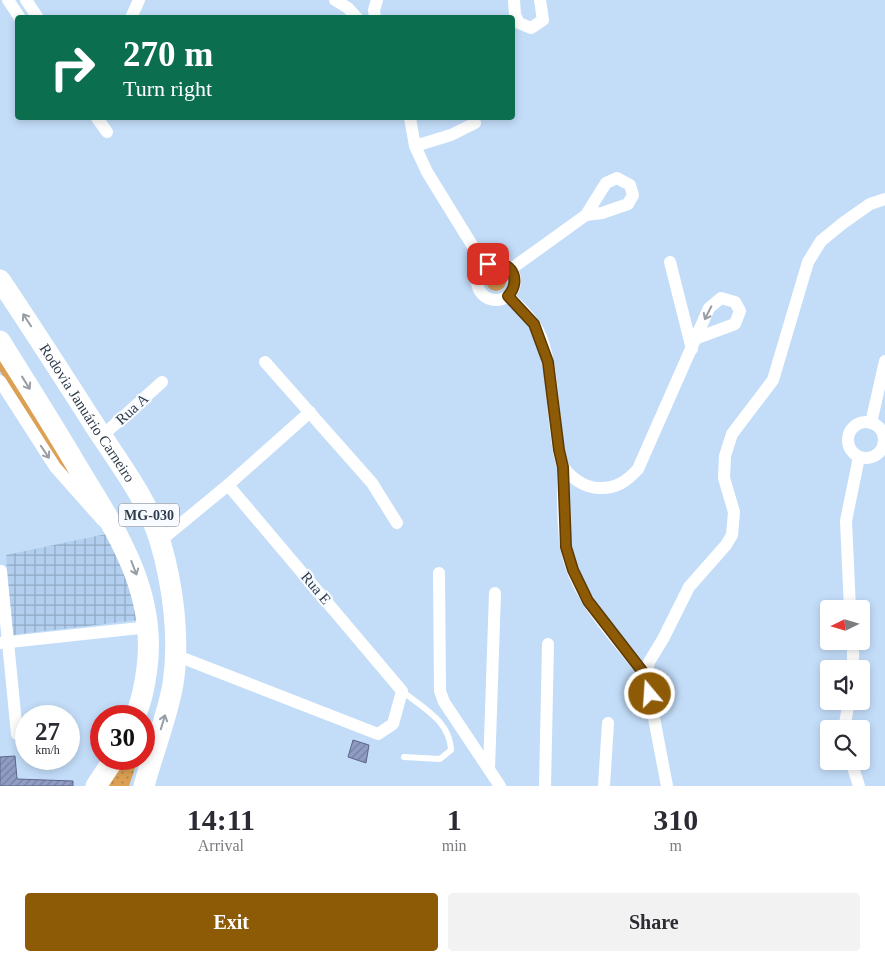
<!DOCTYPE html>
<html lang="en">
<head>
<meta charset="utf-8">
<style>
	:root { --surface:#fff; --page:#f2f2f3; --text:#2b2b33; --muted:#7c7c81; --accent:#8d5a06 }
	body { margin:0; font-family:"Times New Roman",serif; background:var(--page); color:var(--text); height:100vh; display:flex; flex-direction:column; font-size:19px; white-space:nowrap }
	* { box-sizing:border-box; margin:0 }
	p { font-size:16px; color:var(--muted) }
	.icon { flex:none; width:28px; height:28px; fill:none; stroke:currentColor; stroke-width:2; stroke-linecap:round; stroke-linejoin:round }
	.map { position:relative; height:786px; overflow:hidden }
	.drawer { display:flex; flex-direction:column; background:var(--surface); flex:1 }
	.drawer>* { flex:none }
	.banner { position:absolute; left:15px; top:15px; width:500px; height:105px; border-radius:5px; box-shadow:0 2px 8px #0003; background:#0b6e4f; color:#fff; overflow:hidden }
	.needle { width:32px; rotate:265deg }
	.controls { position:absolute; left:820px; top:600px; display:grid; gap:10px }
	.controls a { display:grid; place-items:center; width:50px; height:50px; border-radius:5px; background:var(--surface); box-shadow:0 2px 8px #0003; font-size:25px }
	.speed { position:absolute; left:15px; top:705px; display:flex; gap:10px; font-size:25px; font-weight:700; text-align:center }
	.speed>* { display:grid; place-content:center; width:65px; height:65px; border-radius:50%; background:var(--surface); box-shadow:0 2px 8px #0003; line-height:1 }
	.speed small { font-size:12px; font-weight:400 }
	.speed .limit { border:8px solid #d22; background:#fff; color:#111 }
	.pin { position:absolute; display:grid; place-items:center; width:42px; height:42px; color:#fff; margin:-21px; border-radius:10px; box-shadow:0 2px 8px #0006 }
	.me { position:absolute; width:55px; margin:-28px; rotate:342deg; stroke-linejoin:round; filter:drop-shadow(0 0 4px #0008) }
	.turn { display:flex; align-items:center; gap:18px; height:105px; padding:0 25px; font-size:22px }
	.turn .icon { width:65px; height:65px; stroke-width:2.5 }
	.turn b { display:block; font-size:35px; line-height:42px }
	.eta { display:flex; justify-content:space-evenly; align-items:center; height:85px; text-align:center }
	.eta b { font-size:30px; font-weight:700; line-height:35px }
	.primary-button { display:flex; gap:10px; margin-top:auto; padding:10px 25px }
	.primary-button a { flex:1; height:58px; border-radius:5px; background:var(--accent); color:#fff; font-size:20px; font-weight:700; line-height:58px; text-align:center }
	.primary-button a+a { background:var(--page); color:var(--text) }
	.map>svg:first-child { display:block }
	.industrial { fill:url(#industrial-grid) }
	.green { fill:#dba054 }
	.park { fill:url(#park-dots) }
	.building { fill:url(#building-hatch); stroke:#5b668b }
	.lines { fill:none; stroke-linecap:round; stroke-linejoin:round }
	.service { stroke:#fff; stroke-width:6 }
	.minor { stroke:#fff; stroke-width:12 }
	.trunk { stroke:#fff; stroke-width:21 }
	.oneway { stroke:#979ea5 }
	.route-casing { stroke:#5c3a04; stroke-width:12 }
	.route { stroke:#8d5a06; stroke-width:9 }
	.labels { text-anchor:middle; stroke-width:4.5; stroke-linejoin:round; paint-order:stroke }
	.shield { fill:#f8fbff; stroke:#6b7581; stroke-width:1 }
	.shield-label { font-size:14px; font-weight:bold; fill:#2f3c4b }
	.street-label { font-size:15px; fill:#2f3c4b; stroke:#f8fbff }
</style>
</head>
<body>
<div class="map">
<svg width="885" height="786" viewBox="0 0 885 786">
	<defs>
		<pattern id="industrial-grid" width="8" height="8" patternUnits="userSpaceOnUse" patternTransform="scale(1.25)"><rect width="8" height="8" fill="#b2cfef"/><path d="M0 4h8M4 0v8" fill="none" stroke="#91a9c4"/></pattern>
		<pattern id="park-dots" width="8" height="8" patternUnits="userSpaceOnUse" patternTransform="scale(1.25)"><rect width="8" height="8" fill="#dba054"/><path d="M2 2h.1M6 6h.1" fill="none" stroke="#b28448" stroke-width="1.8" stroke-linecap="round"/></pattern>
		<pattern id="building-hatch" width="6" height="6" patternUnits="userSpaceOnUse" patternTransform="scale(1.25)"><rect width="6" height="6" fill="#909cc4"/><path d="M-1 1l2-2M0 6l6-6M5 7l2-2" fill="none" stroke="#7680a1"/></pattern>
	</defs>
	<rect width="100%" height="100%" fill="#c3ddf9"/>
	<polygon class="industrial" points="111,533 133,582 138,620 11,635 6,555"/>
	<g class="green">
		<circle cx="496" cy="281" r="10"/>
		<polygon points="0,343 71,460 69,477 34,426 0,371"/>
	</g>
	<polygon class="park" points="125,759 138,759 129,786 108,786"/>
	<g class="building">
		<polygon points="353,740 369,745 366,763 348,757"/>
		<polygon points="15,756 17,779 73,781 73,786 0,786 0,757"/>
	</g>
	<g class="lines">
		<path class="service" d="M 402,691 C 423,708 450,721 451,750 L 440,759 L 404,757"/>
		<g class="minor">
			<polyline points="8,0 20,18"/>
			<polyline points="26,0 38,18"/>
			<polyline points="335,0 348,8 357,18"/>
			<polyline points="514,0 515,15 519,23 531,28 543,20 540,0"/>
			<polyline points="131,18 139,0"/>
			<polyline points="375,18 374,10 377,0"/>
			<polyline points="97,118 107,132"/>
			<polyline points="410,118 415,146 427,172 485,266"/>
			<polyline points="415,146 451,135 475,123"/>
			<polygon points="617,178 630,185 633,195 628,204 602,213 586,215 606,183"/>
			<polyline points="670,262 692,349"/>
			<circle cx="496" cy="281" r="19"/>
			<polyline points="511,269 586,215"/>
			<path d="M 508,296 C 521,308 534,320 541,337 C 552,366 552,400 556,431 C 558,442 558,458 564,468 C 572,479 586,488 599,488 C 616,489 627,481 638,469 L 709,308 L 721,298 L 735,302 L 740,311 L 735,324 L 697,338"/>
			<polyline points="265,362 372,483 397,523"/>
			<polyline points="0,381 55,467 103,521"/>
			<circle cx="866" cy="440" r="18"/>
			<polyline points="871,423 885,361"/>
			<polyline points="102,436 162,382"/>
			<path d="M 563,467 C 563,493 562,521 566,547 C 575,598 616,637 646,676"/>
			<polyline points="160,541 228,485 310,412"/>
			<polyline points="1,571 17,734"/>
			<polyline points="439,573 440,691 444,702 500,786"/>
			<polyline points="850,609 846,521 859,457"/>
			<polyline points="853,641 853,669"/>
			<polyline points="0,643 149,627"/>
			<polyline points="175,655 378,734 393,724 402,691 228,485"/>
			<polyline points="844,729 849,701"/>
			<polyline points="851,761 859,786"/>
			<polyline points="489,769 495,593"/>
			<polyline points="545,786 548,644"/>
			<polyline points="604,786 608,723"/>
			<polyline points="667,786 646,676 649,662 663,639 689,587 726,545 732,535 734,512 724,478 725,456 732,434 773,380 808,262 821,241 843,223 870,204 885,199"/>
		</g>
		<g class="trunk">
			<path id="s1" d="M 0,280 C 33,329 65,379 97,429 C 120,464 148,501 160,541 C 173,585 180,638 173,684 C 167,718 153,752 144,786"/>
			<path d="M 0,341 C 26,383 53,425 78,468 C 116,530 157,592 147,668 C 145,685 142,701 135,716"/>
			<polyline points="96,786 114,759"/>
		</g>
	</g>
	<defs><path id="oneway-shaft" d="M-6 0H5M1.5-3L5.5 0L1.5 3" fill="none" stroke-width="1.6" stroke-linecap="round" stroke-linejoin="round" transform="scale(1.25)"/></defs>
	<g class="oneway">
		<use href="#oneway-shaft" transform="translate(708 313) rotate(117)"/>
		<use href="#oneway-shaft" transform="translate(27 320) rotate(-123)"/>
		<use href="#oneway-shaft" transform="translate(26 383) rotate(58)"/>
		<use href="#oneway-shaft" transform="translate(45 452) rotate(56)"/>
		<use href="#oneway-shaft" transform="translate(134 568) rotate(69)"/>
		<use href="#oneway-shaft" transform="translate(163 722) rotate(-73)"/>
	</g>
	<g class="lines">
		<g class="route-casing">
			<path id="route" d="M 488,264 C 510,257 523,280 508,296 L 534,324 L 548,362 L 559,450 L 563,467 L 566,547 L 573,570 L 588,601 L 646,676 L 650,694"/>
		</g>
		<use href="#route" class="route"/>
	</g>
	<g class="labels">
		<rect class="shield" x="119" y="503.5" width="60" height="23" rx="4"/>
		<g class="shield-label">
			<text x="149" y="520">MG-030</text>
		</g>
		<g class="street-label">
			<text transform="translate(132 409) rotate(-42)" y="5">Rua A</text>
			<text dy="5" stroke="none"><textPath href="#s1" startOffset="159">Rodovia Januário Carneiro</textPath></text>
			<text transform="translate(316 588) rotate(50)" y="5">Rua E</text>
		</g>
	</g>
</svg>
<div class="controls">
<a><svg class="needle" viewBox="-14 -14 28 28"><path d="M0-13l5 13h-10z" fill="#e53935"/><path d="M0 13l5-13h-10z" fill="#7c7c81"/></svg></a>
<a><svg class="icon" aria-label="sound" viewBox="0 0 24 24"><path d="M4 9h4l5-4v14l-5-4H4zM17 9q2 3 0 6"/></svg></a>
<a><svg class="icon" aria-label="search" viewBox="0 0 24 24"><circle cx="10" cy="10" r="6"/><path d="M15 15l6 6"/></svg></a>
</div>
<div class="speed"><div>27<small>km/h</small></div><div class="limit">30</div></div>
<div class="pin" style="left:488px;top:264px;background:#d93025"><svg class="icon" aria-label="arrive" viewBox="0 0 24 24"><path d="M6 21V4h12l-3 4 3 4H6"/></svg></div>
<svg class="me" style="left:650px;top:694px" viewBox="-20 -20 40 40"><circle r="17" fill="#8d5a06" stroke="#fff" stroke-width="3"/><path d="M0-11L8 9 0 5-8 9z" fill="#fff"/></svg>
<div class="banner">
<div class="turn"><svg class="icon" aria-label="right" viewBox="0 0 24 24"><path d="M7 20v-9h11M14 6l5 5-5 5"/></svg><div><b>270 m</b>Turn right</div></div>
</div>
</div>
<section class="drawer">
<div class="eta">
<div><b>14:11</b><p>Arrival</p></div>
<div><b>1</b><p>min</p></div>
<div><b>310</b><p>m</p></div>
</div>
<div class="primary-button"><a>Exit</a><a>Share</a></div>
</section>
</body>
</html>
